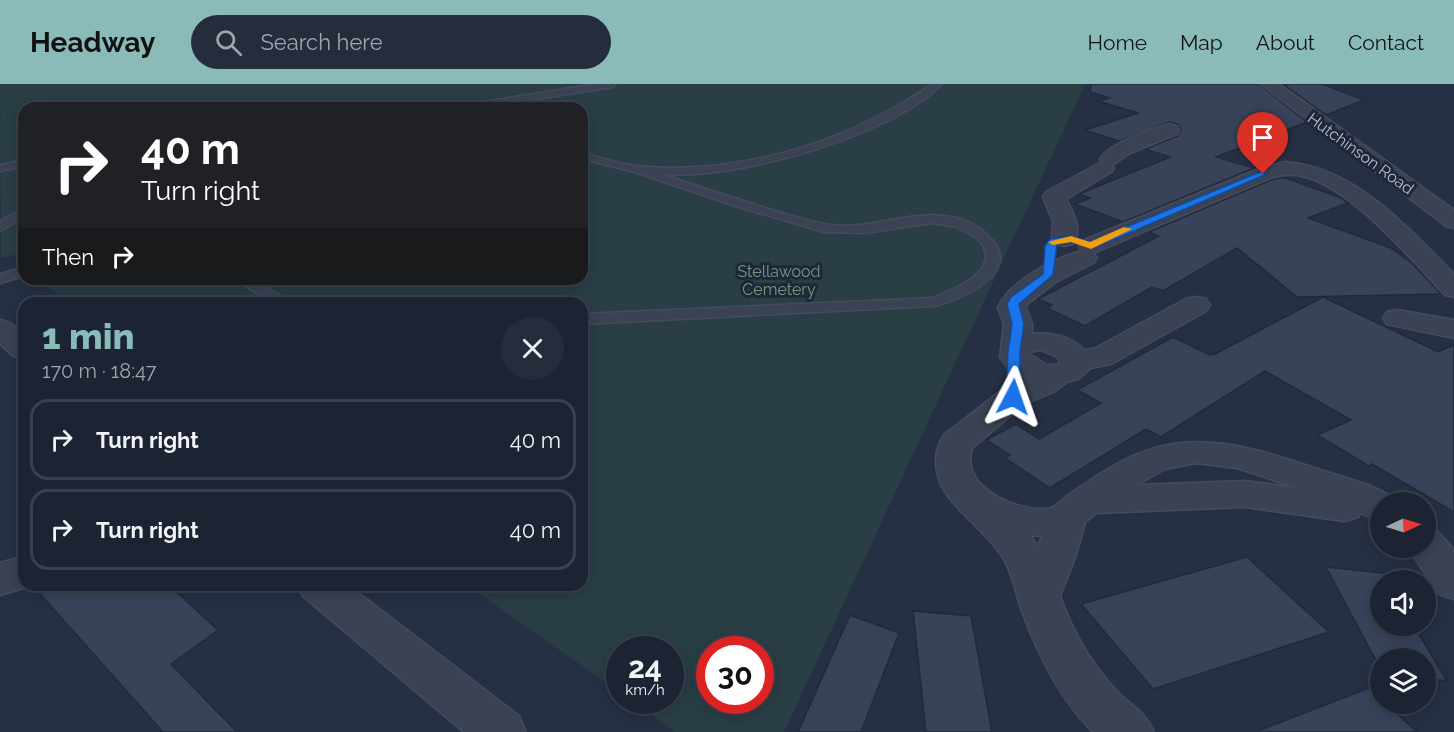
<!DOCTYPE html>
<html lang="en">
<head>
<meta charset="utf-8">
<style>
	:root { --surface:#1c2433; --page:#252c3b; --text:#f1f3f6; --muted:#a0a4ac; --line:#3a414e; --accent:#8bbbb9 }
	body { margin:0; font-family:Raleway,sans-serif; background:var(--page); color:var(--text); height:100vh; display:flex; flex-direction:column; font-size:22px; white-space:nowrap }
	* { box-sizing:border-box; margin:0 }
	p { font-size:20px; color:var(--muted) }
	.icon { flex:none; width:33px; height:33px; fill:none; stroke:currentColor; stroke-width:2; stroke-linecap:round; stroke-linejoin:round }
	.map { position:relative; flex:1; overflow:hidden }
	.panel { position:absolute; left:18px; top:213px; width:570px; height:294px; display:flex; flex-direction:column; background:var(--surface); border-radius:18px; box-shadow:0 3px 15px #0003,0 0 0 2px var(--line) }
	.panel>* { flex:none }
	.banner { position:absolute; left:18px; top:18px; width:570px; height:183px; border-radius:18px; box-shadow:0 3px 15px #0003,0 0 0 2px var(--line); background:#202124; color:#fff; overflow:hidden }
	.needle { width:39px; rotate:86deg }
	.fabs { position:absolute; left:1370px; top:408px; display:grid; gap:12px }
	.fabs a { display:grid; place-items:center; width:66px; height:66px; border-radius:50%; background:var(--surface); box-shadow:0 3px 15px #0003,0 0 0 2px var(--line); font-size:30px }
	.speed { position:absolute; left:606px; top:552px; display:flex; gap:12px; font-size:30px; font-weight:700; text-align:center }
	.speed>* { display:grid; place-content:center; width:78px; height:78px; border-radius:50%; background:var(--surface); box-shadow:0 3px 15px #0003,0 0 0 2px var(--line); line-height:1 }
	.speed small { font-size:15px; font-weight:400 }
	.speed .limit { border:9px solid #d22; background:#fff; color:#111 }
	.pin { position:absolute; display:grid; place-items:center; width:51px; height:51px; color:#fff; margin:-62px -26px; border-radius:50% 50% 50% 0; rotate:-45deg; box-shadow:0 0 6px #0007 }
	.pin .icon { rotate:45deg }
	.me { position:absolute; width:66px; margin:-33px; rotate:4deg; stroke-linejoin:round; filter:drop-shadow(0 0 4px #0008) }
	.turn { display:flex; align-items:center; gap:21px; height:126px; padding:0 24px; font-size:27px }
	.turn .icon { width:78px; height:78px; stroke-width:2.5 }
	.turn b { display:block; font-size:42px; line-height:51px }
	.then { display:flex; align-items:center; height:57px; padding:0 24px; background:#0003; gap:12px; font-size:22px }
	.round { display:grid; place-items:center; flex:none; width:63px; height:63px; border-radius:32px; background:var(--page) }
	.summary { display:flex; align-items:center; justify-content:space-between; height:102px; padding:0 24px }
	h1 { font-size:36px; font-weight:800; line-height:45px; color:var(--accent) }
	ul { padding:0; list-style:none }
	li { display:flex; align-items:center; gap:18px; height:81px; margin:0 12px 9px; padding:0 12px; border:3px solid var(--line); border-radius:18px }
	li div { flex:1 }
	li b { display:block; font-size:22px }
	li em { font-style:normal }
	header { display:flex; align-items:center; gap:36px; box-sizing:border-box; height:84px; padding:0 30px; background:var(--accent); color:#111 }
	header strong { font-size:28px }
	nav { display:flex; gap:33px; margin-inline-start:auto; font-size:21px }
	.search { width:420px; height:54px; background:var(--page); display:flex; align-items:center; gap:15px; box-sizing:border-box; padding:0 21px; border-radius:33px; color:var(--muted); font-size:22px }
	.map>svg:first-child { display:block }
	.green { fill:#293e45; fill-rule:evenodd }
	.building { fill:#38435a; stroke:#22293b; stroke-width:1.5 }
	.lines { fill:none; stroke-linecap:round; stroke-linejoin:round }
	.service-casing { stroke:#454b5d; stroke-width:3 }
	.minor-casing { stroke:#454b5d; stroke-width:3 }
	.tertiary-casing { stroke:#454b5d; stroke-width:3 }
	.service { fill:#3b4253; fill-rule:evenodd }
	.minor { fill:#3b4253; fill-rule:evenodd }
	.tertiary { fill:#3b4253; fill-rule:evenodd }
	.route { fill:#1a73e8; stroke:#114b97; stroke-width:1.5 }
	.slow { fill:#f59e0b }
	.labels { text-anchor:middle; stroke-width:6; stroke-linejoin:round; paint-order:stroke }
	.far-street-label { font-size:16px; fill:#b8becd; stroke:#1f2739 }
	.far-park-label { font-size:16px; fill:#6f9e7f; stroke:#1f2739 }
</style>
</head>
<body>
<header>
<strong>Headway</strong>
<div class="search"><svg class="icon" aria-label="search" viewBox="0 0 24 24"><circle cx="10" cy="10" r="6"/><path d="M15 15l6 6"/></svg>Search here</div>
<nav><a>Home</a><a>Map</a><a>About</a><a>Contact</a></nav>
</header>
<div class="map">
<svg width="1454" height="648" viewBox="0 0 1454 648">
	<rect width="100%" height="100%" fill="#263044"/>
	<path class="green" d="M 0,0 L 1085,0 L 784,648 L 675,648 L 631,617 L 670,616 L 670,566 L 620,566 L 619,608 L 467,501 L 582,501 L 582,219 L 64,219 L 42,195 L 582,195 L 582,24 L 24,24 L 24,169 L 1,174 ZM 710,566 L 760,566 L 760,616 L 710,616 Z"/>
	<g class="building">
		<polygon points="1091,0 1259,0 1307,38 1216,73 1254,84 1123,138 1075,120 1090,114 1079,110 1170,73 1145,65 1178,52 1181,45 1178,40 1169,38 1119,57 1085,46 1138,29 1098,17 1110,14 1090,8"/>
		<polygon points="1283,0 1322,0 1364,16 1326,31"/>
		<polygon points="1283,93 1341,114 1348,119 1308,134 1391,164 1413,180 1441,210 1297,213 1237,164 1163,207 1152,203 1085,242 1047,224 1052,221 1038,215 1159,152 1149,148 1271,96"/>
		<polygon points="1323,213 1438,268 1454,261 1454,428 1372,380 1369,382 1317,351 1351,336 1265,287 1161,353 1146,345 1050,404 1005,374 1010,371 986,356 1016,340 1039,355 1101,319 1077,306 1173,253 1210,271 1215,270"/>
		<polygon points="1247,473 1329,548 1153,605 1081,520"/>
		<polygon points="1326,483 1383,489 1387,496 1380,496 1380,542 1414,542 1447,597 1425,594 1425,574 1380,574 1380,584"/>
		<polygon points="35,501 169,501 218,546 171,580 237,648 163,648 34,503"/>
		<polygon points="913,527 971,532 992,648 926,648"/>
		<polygon points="850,531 899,549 861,648 798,648"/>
		<polygon points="1369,604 1380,614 1380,620 1386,620 1417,648 1261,648 1260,646"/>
	</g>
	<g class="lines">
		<g class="service-casing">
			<g id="service">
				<polygon points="596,0 616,0 612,3 481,24 459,24 464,21"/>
				<path d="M 932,0 L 942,0 C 890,53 736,96 662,90 C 699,103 737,115 775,127 C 794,132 813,139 832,141 C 876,146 922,121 963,136 C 975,140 985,148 993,157 C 1021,189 958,217 934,222 L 582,240 L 582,230 L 933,214 L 960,202 L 974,193 L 982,184 L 986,175 L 984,163 L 977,154 L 957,143 L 931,139 L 866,149 L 824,148 L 732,121 L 635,88 L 582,75 L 582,69 C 600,73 617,80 635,82 C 738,92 848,59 932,0 Z"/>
				<polygon points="24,76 24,82 0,87 0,81"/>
				<polygon points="24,124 24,133 0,147 0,137"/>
				<polygon points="24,183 24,192 0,199 0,190"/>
				<polygon points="234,195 252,195 292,219 273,219"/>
			</g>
		</g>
		<g class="minor-casing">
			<g id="minor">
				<polygon points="1261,0 1279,0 1454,126 1454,144 1446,142"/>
				<path d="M 1170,40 L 1177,42 L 1179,46 L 1177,50 L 1130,69 L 1112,81 L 1114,84 L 1111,88 L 1066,115 C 1073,129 1083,145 1073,160 L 1064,162 L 1055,160 L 1052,155 L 1053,137 L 1043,113 L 1046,108 L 1102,78 L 1100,75 C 1111,58 1151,45 1170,40 Z"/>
				<path d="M 1285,78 C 1357,84 1405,142 1454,190 L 1454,213 L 1445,211 C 1411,175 1351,103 1302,92 C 1291,89 1281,91 1270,94 L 1093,169 L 1097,174 L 1093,179 L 1057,197 L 1027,220 L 1026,224 L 1032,240 L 1032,250 C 1048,247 1073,253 1084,266 L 1094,265 L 1186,215 L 1196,213 L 1206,215 L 1210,221 L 1206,227 L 1111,280 L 1090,284 L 1080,294 L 1067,298 L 1055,307 L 1024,320 L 972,364 C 962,399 1001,419 1030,424 C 1037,425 1047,426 1053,423 C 1058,421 1063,415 1067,412 C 1083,401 1100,389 1117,380 C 1189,339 1253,364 1327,388 C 1343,393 1388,405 1396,418 L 1380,418 L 1380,436 L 1360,429 L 1358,433 L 1344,437 L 1245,423 L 1097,429 L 1085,438 L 1076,471 L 1060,512 C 1072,546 1089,577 1114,604 C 1130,622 1143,625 1154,648 L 1093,648 C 1059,614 1038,571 1022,527 C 1016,510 1013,491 1004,475 C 989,449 950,424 940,398 C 934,381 934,367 944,351 L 1002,306 L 1029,295 L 1009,285 L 1000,273 L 1004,240 L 998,224 C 1008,198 1056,173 1082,167 L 1079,162 L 1082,157 L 1256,86 ZM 1041,266 L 1059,274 L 1060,280 L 1047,281 L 1030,271 L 1029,268 ZM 1196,379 L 1237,384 L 1298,404 L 1245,397 L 1136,401 L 1165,385 ZM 1030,451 L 1042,452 L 1038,463 Z"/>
				<polygon points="1397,226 1454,236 1454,254 1387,240 1383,234 1387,228"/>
				<polygon points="1425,444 1439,449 1454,466 1454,515 1439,510 1408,464 1425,464"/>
				<polygon points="24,472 24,501 33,501 0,511 0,479"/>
			</g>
		</g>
		<g class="tertiary-casing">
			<g id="tertiary">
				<polygon points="0,236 10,239 24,251 24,275 13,272 0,260"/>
				<polygon points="297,501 348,501 519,632 526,648 464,648 303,512"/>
			</g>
		</g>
		<use href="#service" class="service"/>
		<use href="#minor" class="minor"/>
		<use href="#tertiary" class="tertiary"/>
	</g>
	<polygon class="route" points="1260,88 1267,90 1094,164 1071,158 1057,160 1053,191 1019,220 1024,240 1020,268 1020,313 1018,316 1008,316 1006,313 1008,268 1012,240 1007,220 1011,213 1043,190 1045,162 1050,155 1071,152 1090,158"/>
	<polygon class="slow" points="1124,143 1132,145 1091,165 1071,158 1053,161 1048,158 1071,152 1090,158"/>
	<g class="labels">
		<g class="far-street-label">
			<text transform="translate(1361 69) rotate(36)" y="6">Hutchinson Road</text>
		</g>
		<g class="far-park-label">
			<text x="779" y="193">Stellawood<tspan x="779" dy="18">Cemetery</tspan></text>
		</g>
	</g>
</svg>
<div class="fabs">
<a><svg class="needle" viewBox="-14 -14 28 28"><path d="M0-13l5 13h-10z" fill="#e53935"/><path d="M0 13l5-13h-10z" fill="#a0a4ac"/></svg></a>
<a><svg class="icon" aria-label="sound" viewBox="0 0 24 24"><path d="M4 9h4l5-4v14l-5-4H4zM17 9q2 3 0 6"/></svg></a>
<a><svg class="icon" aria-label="layers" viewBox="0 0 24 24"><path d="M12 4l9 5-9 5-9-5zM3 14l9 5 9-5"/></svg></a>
</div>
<div class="speed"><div>24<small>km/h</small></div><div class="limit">30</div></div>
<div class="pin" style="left:1263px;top:90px;background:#d93025"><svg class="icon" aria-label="arrive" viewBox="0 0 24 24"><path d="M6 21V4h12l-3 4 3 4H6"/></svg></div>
<svg class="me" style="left:1013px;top:313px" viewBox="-20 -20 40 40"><path d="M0-17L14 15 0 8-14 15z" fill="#1a73e8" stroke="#fff" stroke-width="4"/></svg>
<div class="banner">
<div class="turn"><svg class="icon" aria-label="right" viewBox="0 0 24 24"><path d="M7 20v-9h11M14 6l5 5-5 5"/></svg><div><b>40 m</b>Turn right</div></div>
<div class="then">Then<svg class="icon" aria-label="right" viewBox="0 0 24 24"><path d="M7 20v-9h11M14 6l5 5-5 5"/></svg></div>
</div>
<section class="panel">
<div class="summary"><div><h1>1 min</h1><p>170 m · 18:47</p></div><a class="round"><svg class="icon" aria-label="close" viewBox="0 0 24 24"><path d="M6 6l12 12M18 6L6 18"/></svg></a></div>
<ul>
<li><svg class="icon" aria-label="right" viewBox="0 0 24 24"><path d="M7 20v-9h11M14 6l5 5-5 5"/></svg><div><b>Turn right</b></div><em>40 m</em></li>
<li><svg class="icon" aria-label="right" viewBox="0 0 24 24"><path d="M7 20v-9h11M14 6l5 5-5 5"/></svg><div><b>Turn right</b></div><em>40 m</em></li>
</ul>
</section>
</div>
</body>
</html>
